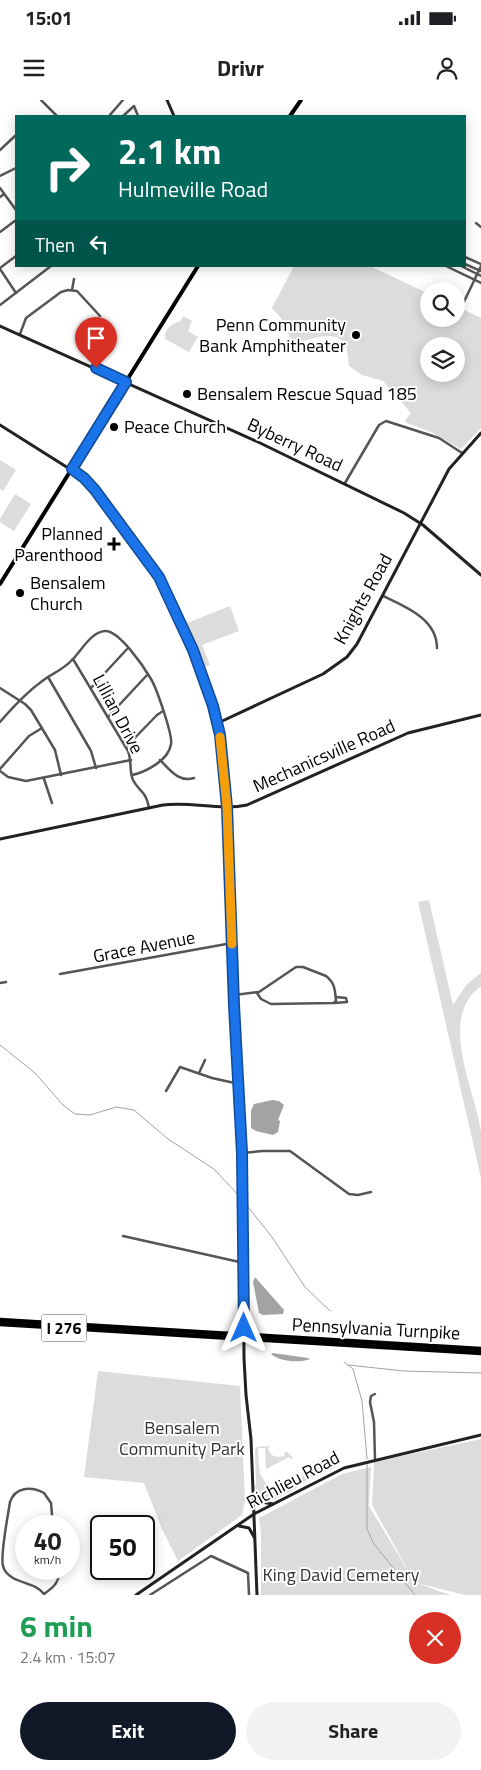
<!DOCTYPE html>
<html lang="en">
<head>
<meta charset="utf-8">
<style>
	:root { --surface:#fff; --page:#f2f2f2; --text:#202124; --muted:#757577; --accent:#111827 }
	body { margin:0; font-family:"Titillium Web",sans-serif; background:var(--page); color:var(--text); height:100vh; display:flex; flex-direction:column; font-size:19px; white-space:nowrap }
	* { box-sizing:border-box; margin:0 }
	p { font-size:16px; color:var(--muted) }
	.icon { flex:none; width:28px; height:28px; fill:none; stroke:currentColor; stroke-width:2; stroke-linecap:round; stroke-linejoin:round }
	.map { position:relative; height:1495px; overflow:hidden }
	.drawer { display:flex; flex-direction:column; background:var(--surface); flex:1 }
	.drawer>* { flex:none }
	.hud { position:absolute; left:15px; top:15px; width:451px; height:152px; border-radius:0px; box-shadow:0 2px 12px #0003; background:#00695c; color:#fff; overflow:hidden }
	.buttons { position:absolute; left:420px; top:182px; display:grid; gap:10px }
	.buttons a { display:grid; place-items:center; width:45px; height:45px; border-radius:50%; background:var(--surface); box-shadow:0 2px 12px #0003; font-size:25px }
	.speed { position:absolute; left:15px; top:1415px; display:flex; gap:10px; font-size:25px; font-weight:700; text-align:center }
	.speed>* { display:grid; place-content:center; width:65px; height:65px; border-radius:50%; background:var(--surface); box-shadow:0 2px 12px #0003; line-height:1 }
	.speed small { font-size:12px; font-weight:400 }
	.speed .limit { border:2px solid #111; border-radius:8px; background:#fff; color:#111 }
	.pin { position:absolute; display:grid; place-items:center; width:42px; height:42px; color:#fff; margin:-51px -21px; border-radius:50% 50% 50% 0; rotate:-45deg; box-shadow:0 0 5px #0007 }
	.pin .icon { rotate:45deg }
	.me { position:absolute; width:55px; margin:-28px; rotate:0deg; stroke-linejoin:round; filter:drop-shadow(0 0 4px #0008) }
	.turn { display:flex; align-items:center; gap:18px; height:105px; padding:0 20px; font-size:22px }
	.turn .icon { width:65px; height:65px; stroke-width:2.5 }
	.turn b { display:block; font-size:35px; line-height:42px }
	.then { display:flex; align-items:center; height:48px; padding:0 20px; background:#0003; gap:10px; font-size:19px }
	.round { display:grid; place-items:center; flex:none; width:52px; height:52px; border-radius:26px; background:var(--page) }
	.headline { display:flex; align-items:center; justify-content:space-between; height:85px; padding:0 20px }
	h1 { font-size:30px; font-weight:700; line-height:38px; color:#1e9e55 }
	.action { display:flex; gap:10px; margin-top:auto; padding:10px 20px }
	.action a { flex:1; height:58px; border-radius:30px; background:var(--accent); color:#fff; font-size:20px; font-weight:700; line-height:58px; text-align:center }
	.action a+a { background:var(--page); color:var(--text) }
	.status { display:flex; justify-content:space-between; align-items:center; height:35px; padding:0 25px; background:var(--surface); direction:ltr }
	.status svg { height:14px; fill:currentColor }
	header { display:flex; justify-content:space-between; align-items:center; height:65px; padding:0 20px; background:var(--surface); font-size:22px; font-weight:700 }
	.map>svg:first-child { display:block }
	.green { fill:#dcdcdc; fill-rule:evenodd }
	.water { fill:#a3a3a3 }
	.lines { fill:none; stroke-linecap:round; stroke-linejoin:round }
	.stream { stroke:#a3a3a3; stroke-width:1 }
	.street { stroke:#555; stroke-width:2.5 }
	.secondary { stroke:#222; stroke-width:3 }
	.primary { stroke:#000; stroke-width:4 }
	.highway { stroke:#000; stroke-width:4.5 }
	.route-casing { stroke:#114b97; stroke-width:12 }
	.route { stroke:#1a73e8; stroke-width:9 }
	.slow { stroke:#f59e0b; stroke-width:9 }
	.poi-dot { fill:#000; stroke:#fff; stroke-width:2 }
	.labels { text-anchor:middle; stroke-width:4; stroke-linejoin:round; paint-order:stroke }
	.shield { fill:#fff; stroke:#4c4c4c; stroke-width:1 }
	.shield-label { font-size:16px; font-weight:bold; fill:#000 }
	.poi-label { font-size:18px; fill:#000; stroke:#fff; text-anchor:start }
	.street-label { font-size:18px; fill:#000; stroke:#fff }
	.park-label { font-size:18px; fill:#333; stroke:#fff }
</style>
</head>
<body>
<div class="status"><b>15:01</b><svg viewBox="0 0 49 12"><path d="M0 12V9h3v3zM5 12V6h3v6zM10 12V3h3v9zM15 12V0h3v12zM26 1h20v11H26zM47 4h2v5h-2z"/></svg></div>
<header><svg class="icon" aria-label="menu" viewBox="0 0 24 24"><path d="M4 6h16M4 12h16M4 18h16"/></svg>Drivr<svg class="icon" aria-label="person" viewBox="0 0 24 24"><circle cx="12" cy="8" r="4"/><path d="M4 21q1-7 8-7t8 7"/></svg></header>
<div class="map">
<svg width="481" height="1495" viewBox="0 0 481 1495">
	<rect width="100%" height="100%" fill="#fff"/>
	<g class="green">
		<path d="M 294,166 L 370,166 L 429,194 L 429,219 L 456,219 L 456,206 L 481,218 L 481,328 L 461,349 L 433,333 L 405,322 L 406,319 L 411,313 L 383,281 L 362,275 L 349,266 C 348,260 348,252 346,246 C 337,227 308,240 293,244 L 281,218 L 272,208 ZM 429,246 L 456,246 L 456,274 L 429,274 Z"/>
		<path d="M 183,216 L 192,221 L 188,231 L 198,237 L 189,252 L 165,239 C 164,229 172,223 181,221 Z"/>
		<polygon points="0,360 16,370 3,391 0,389"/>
		<polygon points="15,394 31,404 14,431 0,422 0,419"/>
		<polygon points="230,506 239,531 202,545 210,565 200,569 182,525"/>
		<path d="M 429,800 L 453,905 L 467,884 L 481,873 L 481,886 C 437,918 475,989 481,1032 C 481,1047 481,1063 481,1078 L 418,802 Z"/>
		<polygon points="98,1271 240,1286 245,1401 242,1415 178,1461 162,1429 144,1383 84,1377"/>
		<polygon points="481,1339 481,1495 465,1495 417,1483 450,1495 261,1495 261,1434 259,1418 342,1374 371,1367 369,1406 413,1479 372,1405 374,1362"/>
		<path d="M 271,1346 L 268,1348 C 270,1357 277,1358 285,1356 L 284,1353 L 287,1352 L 293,1358 L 291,1359 L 289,1357 L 266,1369 L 265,1348 L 258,1348 L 259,1369 L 261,1370 L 259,1372 L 270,1391 L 273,1392 L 289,1384 L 289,1381 L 292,1382 L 305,1375 L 307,1380 L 297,1386 L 297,1388 L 270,1402 L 262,1402 L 256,1393 L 255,1386 L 256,1385 L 255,1350 L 257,1347 Z"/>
		<polygon points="338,1355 339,1365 313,1378 310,1377 307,1373 308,1371 311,1372 336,1358 336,1356"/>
	</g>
	<g class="water">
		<polygon points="272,1000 279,1001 284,1005 278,1020 280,1021 278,1032 273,1035 256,1031 251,1028 251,1011 254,1004"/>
		<polygon points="255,1177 284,1210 283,1214 263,1215 259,1213 253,1182"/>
		<path d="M 273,1253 L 308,1258 L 310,1259 C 300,1263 280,1262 271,1254 Z"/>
	</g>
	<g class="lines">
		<g class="stream">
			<polyline points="0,945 35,973 63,1005 75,1014 90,1015 116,1007 134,1010 168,1039 214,1069 242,1099"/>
			<polyline points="244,1102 272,1137 305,1187 330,1211"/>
			<polyline points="344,1262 353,1269 362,1301 367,1359"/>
			<polyline points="348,1265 404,1271 481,1273"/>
			<polyline points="367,1364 367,1429 374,1444 415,1495"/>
		</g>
		<g class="street">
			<polyline points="41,0 57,16"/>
			<polyline points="109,16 123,0"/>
			<polyline points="123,16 134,6 138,16"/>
			<polyline points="0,50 16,35"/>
			<polyline points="0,76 16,68"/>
			<polyline points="0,88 16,110"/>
			<polyline points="0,97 4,94"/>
			<polyline points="476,123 481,127"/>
			<polyline points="0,132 16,120"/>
			<polyline points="465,157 481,164"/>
			<polyline points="465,164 481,171"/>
			<polyline points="446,166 481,183"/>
			<polyline points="461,166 481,176"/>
			<polyline points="0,168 16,156"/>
			<polyline points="0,169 16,193"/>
			<polyline points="72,190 74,179"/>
			<polyline points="0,205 51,166"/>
			<polyline points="462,206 481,166"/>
			<polyline points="20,234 26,218 61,192 68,190 77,191 100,216"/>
			<polyline points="345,383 379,325 386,321 439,338 462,353"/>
			<path d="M 383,496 C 406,507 437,519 437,548"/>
			<path d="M 73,559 L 128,651 C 132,661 129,671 133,680 C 139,692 146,690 149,708"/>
			<polyline points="48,577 91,651 96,668"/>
			<polyline points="0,588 25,604 31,610 55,650 61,675"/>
			<polyline points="91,588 128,548"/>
			<polyline points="108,617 148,574"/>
			<path d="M 0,622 C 12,608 26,593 41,582 C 51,574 63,570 72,560 C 81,551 91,532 105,531 C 119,530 144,567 151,579 C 156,587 173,635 171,644 C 169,660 146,672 132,675"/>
			<polyline points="126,647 157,615 163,611"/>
			<path d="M 160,660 C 170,670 179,683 194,678"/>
			<polyline points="0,669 29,636 42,628"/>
			<polyline points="0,671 8,677 26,681 131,660"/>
			<polyline points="44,679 52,703"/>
			<polyline points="60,874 232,843"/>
			<polyline points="0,883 6,882"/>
			<path d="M 234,895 L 259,892 L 296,867 L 303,867 L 326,876 C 335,883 335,890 336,901 L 333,903 L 271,904 L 261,899 L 257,893"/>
			<polyline points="334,903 347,902 346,898 336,897"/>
			<polyline points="199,973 205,960"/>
			<polyline points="166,991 180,967 212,978 239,984"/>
			<polyline points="242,1053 263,1051 290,1051 349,1094 358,1095 371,1092"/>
			<polyline points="123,1136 244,1163"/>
			<polyline points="375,1294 371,1296 370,1302 374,1322 375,1359"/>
			<path d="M 44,1494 C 36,1484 24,1484 13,1478 C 8,1475 4,1471 3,1466 C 0,1456 8,1415 10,1402 C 15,1387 31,1386 44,1393 L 51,1403 L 53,1426"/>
			<path d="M 44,1494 C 54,1487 61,1481 58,1469"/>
			<polyline points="150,1495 211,1456 248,1473 249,1495"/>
		</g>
		<g class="secondary">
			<polyline points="167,0 174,16"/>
			<polyline points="0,226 258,342 404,413 423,425 481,475"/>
			<polyline points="0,325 84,378 134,441 159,477 174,507 193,550 218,623 228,719 234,905 243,1062 244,1258 246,1295 251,1339 257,1495"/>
			<polyline points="218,623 323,574 347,557 357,544 449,369 481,333"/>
			<path d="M 0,739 L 163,705 C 191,701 220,711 247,705 L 408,633 L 481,615"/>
			<polyline points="255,1393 261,1402 273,1404"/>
			<polyline points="239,1426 249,1428 254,1437"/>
			<polyline points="136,1495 254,1414 344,1368 481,1335"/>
		</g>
		<g class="primary">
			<polyline points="290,16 301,0"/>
			<polyline points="0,484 198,166"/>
		</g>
		<g class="highway">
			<polyline points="0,1220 481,1249"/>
			<polyline points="0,1224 481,1253"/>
		</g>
	</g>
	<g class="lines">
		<g class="route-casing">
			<polyline id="route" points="96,268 126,282 72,369 84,378 95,390 159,477 193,550 213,606 220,635 227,707 234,905 242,1053 244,1228"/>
		</g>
		<use href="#route" class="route"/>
		<polyline class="slow" points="220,637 227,707 232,844"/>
	</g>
	<g class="poi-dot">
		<circle cx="356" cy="235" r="5"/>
		<circle cx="187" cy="294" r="5"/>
		<circle cx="114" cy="327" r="5"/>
		<path d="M111.5 436.5h5v5h5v5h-5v5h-5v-5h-5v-5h5z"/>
		<circle cx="20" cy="493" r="5"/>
	</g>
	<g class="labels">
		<rect class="shield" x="41.5" y="1214.5" width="45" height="27" rx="4"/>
		<g class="shield-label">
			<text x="64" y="1234">I 276</text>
		</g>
		<g class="poi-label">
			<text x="346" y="231" text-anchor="end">Penn Community<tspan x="346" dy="21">Bank Amphitheater</tspan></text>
			<text x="197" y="300">Bensalem Rescue Squad 185</text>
			<text x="124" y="333">Peace Church</text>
			<text x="103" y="440" text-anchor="end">Planned<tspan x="103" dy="21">Parenthood</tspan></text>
			<text x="30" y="489">Bensalem<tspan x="30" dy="21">Church</tspan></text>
		</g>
		<g class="street-label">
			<text transform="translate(295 345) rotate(25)" y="6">Byberry Road</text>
			<text transform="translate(363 499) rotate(-61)" y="6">Knights Road</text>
			<text transform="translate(118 614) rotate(62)" y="6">Lillian Drive</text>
			<text transform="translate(324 656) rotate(-24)" y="6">Mechanicsville Road</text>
			<text transform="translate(144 847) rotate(-11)" y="6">Grace Avenue</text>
			<text transform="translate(376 1229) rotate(3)" y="6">Pennsylvania Turnpike</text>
			<text transform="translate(293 1380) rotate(-28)" y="6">Richlieu Road</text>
		</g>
		<g class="park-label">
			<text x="182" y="1334">Bensalem<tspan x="182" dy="21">Community Park</tspan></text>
			<text x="341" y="1481">King David Cemetery</text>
		</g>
	</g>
</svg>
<div class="buttons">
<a><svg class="icon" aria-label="search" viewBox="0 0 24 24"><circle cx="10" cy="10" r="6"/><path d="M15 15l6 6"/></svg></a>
<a><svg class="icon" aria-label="layers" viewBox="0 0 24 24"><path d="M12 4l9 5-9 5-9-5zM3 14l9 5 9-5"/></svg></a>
</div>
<div class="speed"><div>40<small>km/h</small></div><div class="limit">50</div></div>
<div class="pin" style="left:96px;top:268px;background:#d93025"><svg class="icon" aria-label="arrive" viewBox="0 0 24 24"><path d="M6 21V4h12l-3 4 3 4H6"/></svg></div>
<svg class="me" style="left:244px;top:1228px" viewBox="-20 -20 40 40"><path d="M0-17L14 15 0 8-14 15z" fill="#1a73e8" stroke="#fff" stroke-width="4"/></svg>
<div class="hud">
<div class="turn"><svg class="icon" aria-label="right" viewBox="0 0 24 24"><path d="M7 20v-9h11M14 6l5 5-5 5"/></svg><div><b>2.1 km</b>Hulmeville Road</div></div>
<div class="then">Then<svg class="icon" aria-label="left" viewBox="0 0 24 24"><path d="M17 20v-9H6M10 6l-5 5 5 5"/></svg></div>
</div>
</div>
<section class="drawer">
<div class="headline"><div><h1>6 min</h1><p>2.4 km · 15:07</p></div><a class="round" style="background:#d93025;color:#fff"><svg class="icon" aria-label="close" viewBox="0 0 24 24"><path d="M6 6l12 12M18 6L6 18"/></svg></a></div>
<div class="action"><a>Exit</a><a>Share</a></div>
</section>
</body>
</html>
